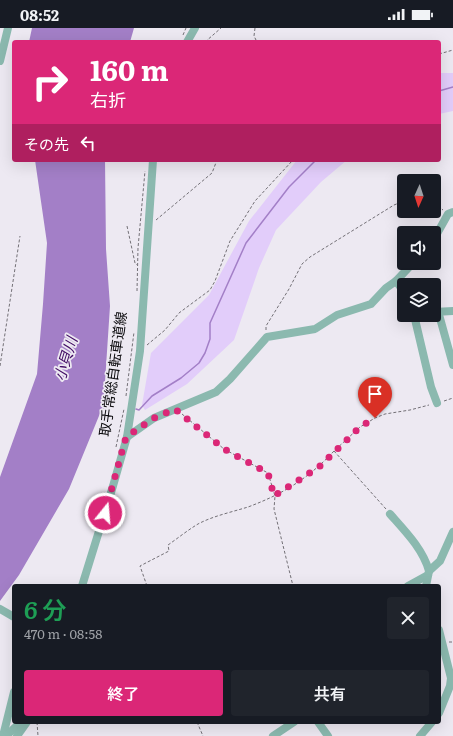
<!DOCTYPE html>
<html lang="ja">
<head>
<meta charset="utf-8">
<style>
	:root { --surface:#171b24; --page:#20242c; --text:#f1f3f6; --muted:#9ea1a6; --accent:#db2777 }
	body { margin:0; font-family:Literata,"Noto Sans JP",serif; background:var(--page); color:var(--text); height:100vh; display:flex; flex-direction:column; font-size:15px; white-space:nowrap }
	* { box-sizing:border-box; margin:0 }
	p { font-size:13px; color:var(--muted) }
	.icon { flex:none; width:22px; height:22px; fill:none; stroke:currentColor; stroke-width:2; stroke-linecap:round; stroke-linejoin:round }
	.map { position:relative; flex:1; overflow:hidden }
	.panel { position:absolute; left:12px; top:556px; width:429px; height:140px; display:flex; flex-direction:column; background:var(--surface); border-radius:4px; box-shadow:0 4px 16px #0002 }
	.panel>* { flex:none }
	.hud { position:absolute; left:12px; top:12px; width:429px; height:122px; border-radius:4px; box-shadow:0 4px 16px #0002; background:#db2777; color:#fff; overflow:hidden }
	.needle { width:26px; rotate:183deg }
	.fabs { position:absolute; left:397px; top:146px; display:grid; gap:8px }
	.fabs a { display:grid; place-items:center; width:44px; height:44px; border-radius:4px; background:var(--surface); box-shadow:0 4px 16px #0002; font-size:20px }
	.pin { position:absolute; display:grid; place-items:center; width:34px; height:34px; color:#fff; margin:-41px -17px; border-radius:50% 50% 50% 0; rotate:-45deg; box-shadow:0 0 4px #0007 }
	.pin .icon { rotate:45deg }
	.me { position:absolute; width:44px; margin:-22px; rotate:17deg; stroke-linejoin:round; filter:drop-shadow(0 0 3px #0008) }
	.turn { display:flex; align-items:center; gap:14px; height:84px; padding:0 12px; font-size:18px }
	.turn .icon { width:52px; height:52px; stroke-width:2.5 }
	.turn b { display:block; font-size:28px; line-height:34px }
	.then { display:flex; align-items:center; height:38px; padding:0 12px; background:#0003; gap:8px; font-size:15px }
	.round { display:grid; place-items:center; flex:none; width:42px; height:42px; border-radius:4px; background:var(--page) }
	.overview { display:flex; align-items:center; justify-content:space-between; height:68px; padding:0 12px }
	h1 { font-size:24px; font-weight:600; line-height:30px; color:#1e9e55 }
	.primary-button { display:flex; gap:8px; margin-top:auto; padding:8px 12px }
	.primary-button a { flex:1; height:46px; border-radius:4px; background:var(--accent); color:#fff; font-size:16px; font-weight:600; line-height:46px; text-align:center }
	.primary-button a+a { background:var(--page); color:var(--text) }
	.status { display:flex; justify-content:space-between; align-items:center; height:28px; padding:0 20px; background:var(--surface); direction:ltr }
	.status svg { height:11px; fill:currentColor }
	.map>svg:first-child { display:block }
	.green { fill:#e2cdfa }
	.water { fill:#a37fc7 }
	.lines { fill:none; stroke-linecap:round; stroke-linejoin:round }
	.stream { stroke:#a37fc7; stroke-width:1.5 }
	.path { stroke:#737076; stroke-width:1; stroke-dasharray:3 2; stroke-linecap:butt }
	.minor { stroke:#8bb9af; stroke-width:8 }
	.route { stroke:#db2777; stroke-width:7; stroke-dasharray:0 12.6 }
	.labels { text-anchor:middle; stroke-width:3.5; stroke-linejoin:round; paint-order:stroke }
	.street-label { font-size:14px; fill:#0c0b0e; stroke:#ede9f2 }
	.water-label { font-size:15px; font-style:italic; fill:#410c64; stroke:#ede9f2 }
</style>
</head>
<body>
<div class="status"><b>08:52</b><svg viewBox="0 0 49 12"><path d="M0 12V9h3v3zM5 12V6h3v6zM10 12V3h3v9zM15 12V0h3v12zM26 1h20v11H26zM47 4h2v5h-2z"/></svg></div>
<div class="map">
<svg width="453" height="708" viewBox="0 0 453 708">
	<rect width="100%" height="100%" fill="#ede9f2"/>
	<g class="green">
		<polygon points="439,45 453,45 453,83 439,86"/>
		<polygon points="297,132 347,132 321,154 276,202 259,240 234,312 187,356 145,382 142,377 151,325 209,267 249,193"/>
	</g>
	<g class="water">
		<polygon points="32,0 134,0 130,14 29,14"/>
		<polygon points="35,132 105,132 106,221 110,278 104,369 105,371 109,373 109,375 113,376 112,379 103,381 101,383 69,461 19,547 0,573 0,449 37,346 43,276 47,215"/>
	</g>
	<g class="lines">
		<g class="stream">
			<polyline points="439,63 453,59"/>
			<polyline points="136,381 139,382 152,368 181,350 199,335 205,325 210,311 210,295 246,215 289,159 316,132"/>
		</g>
		<g class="path">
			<polyline points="255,0 254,8 257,14"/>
			<polyline points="183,7 186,0"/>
			<polyline points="205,14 221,0"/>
			<polyline points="439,26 453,22"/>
			<polyline points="434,175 443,182"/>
			<polyline points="156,192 212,145 217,132"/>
			<polyline points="127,198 135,235 137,237"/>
			<polyline points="137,263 138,220 145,143"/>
			<polyline points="266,302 266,298 289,261 302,236 310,229 394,177 404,173"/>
			<polyline points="147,317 165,302 179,285 210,262 215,253 230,213 255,173 293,132"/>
			<polyline points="0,338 20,208"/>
			<polyline points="126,368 134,304"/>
			<polyline points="444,373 453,370"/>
			<polyline points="182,386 224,421 268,445 275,468 274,481 293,558"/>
			<polyline points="116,419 124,381"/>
			<polyline points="386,481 334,423 360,399 375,390 385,386 410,382 429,377"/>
			<path d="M 147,558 L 140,538 L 169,523 L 168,517 C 178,510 188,502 198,496 C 213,488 232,484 248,479 C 283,466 309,450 334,423"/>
			<polyline points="449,614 453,614"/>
			<polyline points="37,694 38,708"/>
			<polyline points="197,694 203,708"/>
		</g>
		<g class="minor">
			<polyline points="187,14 195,0"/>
			<polyline points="0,33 8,0"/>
			<polyline points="434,211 448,186 453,184"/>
			<polyline points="396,253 404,264"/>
			<polyline points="438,283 453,337"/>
			<polyline points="434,284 453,283"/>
			<polyline points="414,287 431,359 437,375"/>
			<polyline points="127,409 154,390 216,364 230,351 267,309 315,301 337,287 371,276 386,260 396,253 413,235"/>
			<path d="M 390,486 C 405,503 423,521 429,543"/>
			<polyline points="82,558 113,458 127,409 140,323 153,132"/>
			<polyline points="408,558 428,547"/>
			<polyline points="426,558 429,543 440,533 453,504"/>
			<polyline points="0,581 14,589"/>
			<polyline points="439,602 451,650 450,658 439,685"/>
			<polyline points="318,694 328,708"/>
			<polyline points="3,708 14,664"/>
			<polyline points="6,708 21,694"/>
			<polyline points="17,708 27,694"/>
			<polyline points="273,708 294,694"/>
			<polyline points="420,708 432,694"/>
		</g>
	</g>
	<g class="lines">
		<polyline class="route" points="105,485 126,409 154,390 175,381 224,421 268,445 274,468 319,439 360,399 375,390"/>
	</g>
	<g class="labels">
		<g class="street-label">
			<text transform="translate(113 346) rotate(-82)" y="5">取手常総自転車道線</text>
		</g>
		<g class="water-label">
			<text transform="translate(66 331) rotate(-73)" y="5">小貝川</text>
		</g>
	</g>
</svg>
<div class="fabs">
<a><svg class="needle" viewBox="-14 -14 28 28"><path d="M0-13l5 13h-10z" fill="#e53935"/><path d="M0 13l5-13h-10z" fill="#9ea1a6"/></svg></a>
<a><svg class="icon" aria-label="sound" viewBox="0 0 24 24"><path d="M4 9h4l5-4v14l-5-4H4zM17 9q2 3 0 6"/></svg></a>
<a><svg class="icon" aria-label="layers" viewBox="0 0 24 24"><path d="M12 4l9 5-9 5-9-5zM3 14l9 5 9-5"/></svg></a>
</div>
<div class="pin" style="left:375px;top:390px;background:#d93025"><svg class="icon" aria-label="arrive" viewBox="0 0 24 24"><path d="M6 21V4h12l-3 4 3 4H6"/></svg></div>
<svg class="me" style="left:105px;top:485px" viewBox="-20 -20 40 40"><circle r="17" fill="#db2777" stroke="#fff" stroke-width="3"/><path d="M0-11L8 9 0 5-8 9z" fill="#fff"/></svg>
<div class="hud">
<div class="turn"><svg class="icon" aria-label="right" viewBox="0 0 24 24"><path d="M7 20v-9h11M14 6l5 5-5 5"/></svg><div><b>160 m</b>右折</div></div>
<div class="then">その先<svg class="icon" aria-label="left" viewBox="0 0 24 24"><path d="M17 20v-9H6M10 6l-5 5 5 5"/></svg></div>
</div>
<section class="panel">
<div class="overview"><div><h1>6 分</h1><p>470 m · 08:58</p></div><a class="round"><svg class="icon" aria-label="close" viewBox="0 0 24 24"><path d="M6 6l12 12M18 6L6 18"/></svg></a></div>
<div class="primary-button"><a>終了</a><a>共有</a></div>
</section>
</div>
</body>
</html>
